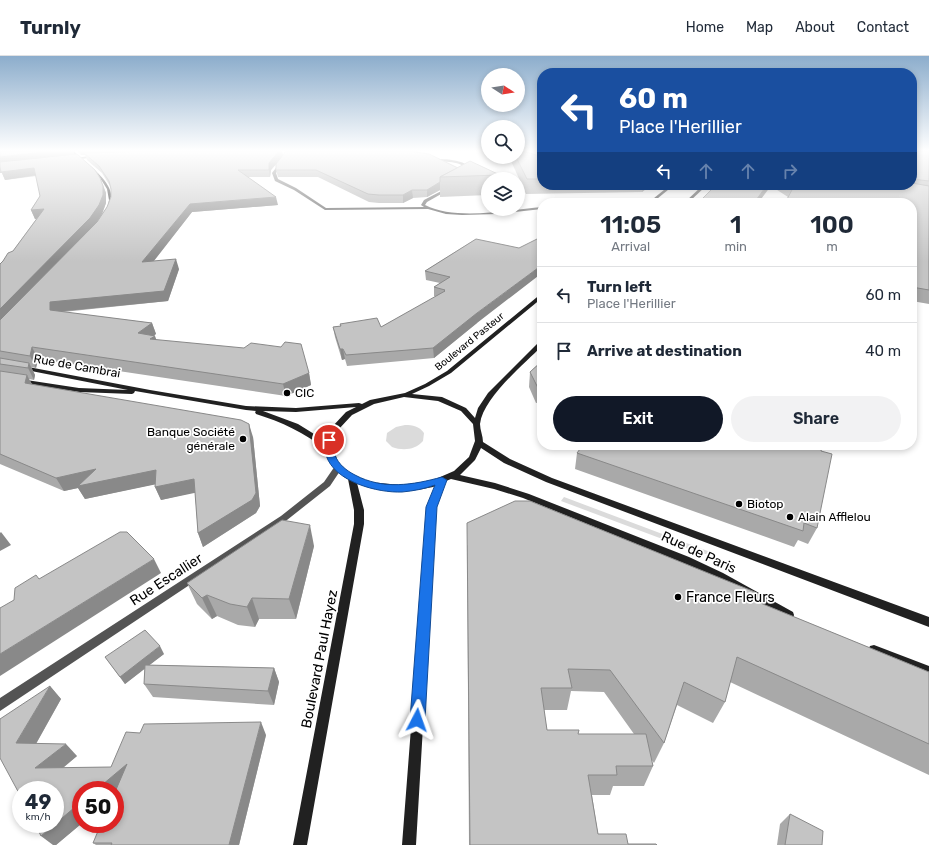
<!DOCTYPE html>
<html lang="en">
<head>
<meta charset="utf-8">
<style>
	:root { --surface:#fff; --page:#f2f2f3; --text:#1f2937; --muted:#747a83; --line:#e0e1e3; --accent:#111827 }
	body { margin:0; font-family:Rubik,sans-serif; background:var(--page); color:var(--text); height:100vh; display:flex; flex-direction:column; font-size:15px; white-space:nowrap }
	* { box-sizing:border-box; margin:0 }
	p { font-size:13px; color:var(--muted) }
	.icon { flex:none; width:22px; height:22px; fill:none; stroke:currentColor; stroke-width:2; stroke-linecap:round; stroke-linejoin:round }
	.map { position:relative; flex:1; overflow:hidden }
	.drawer { position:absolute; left:537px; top:142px; width:380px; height:252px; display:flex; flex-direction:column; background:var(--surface); border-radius:16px; box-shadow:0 2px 6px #0003 }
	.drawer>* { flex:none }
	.banner { position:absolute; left:537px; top:12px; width:380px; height:122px; border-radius:16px; box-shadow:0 2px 6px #0003; background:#1a4fa0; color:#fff; overflow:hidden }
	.needle { width:26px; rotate:102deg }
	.tools { position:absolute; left:481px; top:12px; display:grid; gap:8px }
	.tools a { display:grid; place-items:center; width:44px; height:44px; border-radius:50%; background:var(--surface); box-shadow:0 2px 6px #0003; font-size:20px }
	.speed { position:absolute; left:12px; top:725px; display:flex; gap:8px; font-size:20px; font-weight:700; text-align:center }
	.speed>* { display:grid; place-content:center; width:52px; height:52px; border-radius:50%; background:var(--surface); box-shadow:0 2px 6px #0003; line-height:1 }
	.speed small { font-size:10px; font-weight:400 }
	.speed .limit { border:6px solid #d22; background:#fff; color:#111 }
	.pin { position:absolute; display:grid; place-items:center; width:34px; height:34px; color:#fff; margin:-17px; border:2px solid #fff; border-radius:50%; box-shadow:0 1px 4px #0007 }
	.me { position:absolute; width:44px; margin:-22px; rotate:4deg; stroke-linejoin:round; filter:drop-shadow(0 0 3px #0008) }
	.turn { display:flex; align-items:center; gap:14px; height:84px; padding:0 16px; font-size:18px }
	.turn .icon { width:52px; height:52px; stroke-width:2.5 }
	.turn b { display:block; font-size:28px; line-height:34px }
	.lanes { display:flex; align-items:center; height:38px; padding:0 16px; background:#0003; justify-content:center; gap:20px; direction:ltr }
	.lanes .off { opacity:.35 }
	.eta { display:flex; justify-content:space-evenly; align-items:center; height:68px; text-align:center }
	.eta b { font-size:24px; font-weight:600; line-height:28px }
	.cta { display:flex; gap:8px; margin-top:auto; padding:8px 16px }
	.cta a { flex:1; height:46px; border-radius:24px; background:var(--accent); color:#fff; font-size:16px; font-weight:600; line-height:46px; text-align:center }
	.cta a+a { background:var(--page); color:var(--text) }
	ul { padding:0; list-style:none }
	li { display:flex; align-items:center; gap:12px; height:56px; padding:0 16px; border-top:1px solid var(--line) }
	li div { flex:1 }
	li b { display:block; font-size:15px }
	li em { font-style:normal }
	header { display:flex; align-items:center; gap:24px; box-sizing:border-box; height:56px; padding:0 20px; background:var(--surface); border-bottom:1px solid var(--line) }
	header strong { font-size:19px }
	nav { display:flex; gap:22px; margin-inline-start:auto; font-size:14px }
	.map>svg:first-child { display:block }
	.green { fill:#dbdbdb }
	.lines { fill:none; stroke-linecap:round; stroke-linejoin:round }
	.street { fill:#545454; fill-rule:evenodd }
	.secondary { fill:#212121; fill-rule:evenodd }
	.wall { fill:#a9a9a9; fill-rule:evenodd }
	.shaded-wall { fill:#898989 }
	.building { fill:#c4c4c4; stroke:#898989 }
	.route { fill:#1a73e8; stroke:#114b97 }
	.poi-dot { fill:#000; stroke:#fff; stroke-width:1.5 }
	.labels { text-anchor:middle; stroke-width:3.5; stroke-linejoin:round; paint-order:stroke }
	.far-street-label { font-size:10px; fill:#000; stroke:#fff }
	.street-label { font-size:12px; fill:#000; stroke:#fff }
	.poi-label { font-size:12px; fill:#000; stroke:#fff; text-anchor:start }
	.near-street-label { font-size:14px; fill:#000; stroke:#fff }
	.near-poi-label { font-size:14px; fill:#000; stroke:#fff; text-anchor:start }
</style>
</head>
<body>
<header>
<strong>Turnly</strong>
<nav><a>Home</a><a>Map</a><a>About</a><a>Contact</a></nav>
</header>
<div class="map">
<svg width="929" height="789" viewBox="0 0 929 789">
	<rect width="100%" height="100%" fill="#fff"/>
	<g class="green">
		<path d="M 405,369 C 413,369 419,370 424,377 L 423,385 C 415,394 403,395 392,391 L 386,385 L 387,377 L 396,371 Z"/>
		<polygon points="564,441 713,497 712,500 689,493 561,445"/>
	</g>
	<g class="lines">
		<g class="street">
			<polygon points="97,99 98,101 70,104 68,103"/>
			<path d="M 432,103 C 447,103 463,103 474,114 L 471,115 C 459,104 446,106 431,105 Z"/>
			<path d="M 281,105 L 284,106 L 276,117 L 278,123 L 296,132 L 326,152 L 424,151 L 421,149 L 424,144 L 449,131 L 450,133 L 427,146 L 425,149 C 457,165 507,154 542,151 L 542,153 L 498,158 L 462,159 L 446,158 L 428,153 L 325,154 L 294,134 L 275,125 L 272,117 Z"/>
			<polygon points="338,409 342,412 330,430 287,464 0,655 0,642 281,460 324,426 335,410"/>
		</g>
		<g class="secondary">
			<polygon points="71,95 74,95 84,106 82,106"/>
			<path d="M 90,112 L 92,112 C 104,122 115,134 111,151 L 108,150 L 109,144 L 107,133 L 102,125 Z"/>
			<polygon points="670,129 674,129 652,147 648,147"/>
			<polygon points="703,129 707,129 688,147 684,147"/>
			<path d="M 542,237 L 542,242 L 451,317 L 429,330 L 412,338 L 442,341 L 466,352 L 475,362 L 478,352 L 488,337 L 540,285 L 542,284 L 542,290 C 524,308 483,342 480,368 C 480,374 483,380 483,386 L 510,403 L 552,422 L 929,561 L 929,571 L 546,426 L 504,407 L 481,392 L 475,404 L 460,419 L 495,427 L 529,438 L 689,501 L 723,517 L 793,556 L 794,559 L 793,562 L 789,564 L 785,562 L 715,523 L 683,507 L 523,442 L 494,433 L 451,423 L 446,425 L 436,451 L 416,789 L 402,789 L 428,451 L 436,430 C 413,437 379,437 357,427 L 364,454 L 364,468 L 307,789 L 293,789 L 354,468 L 354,454 L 348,423 L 344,421 L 331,408 L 326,393 C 304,377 282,366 256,358 L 255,356 L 256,355 L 246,354 L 135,335 L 134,337 L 132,338 L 79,336 L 0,324 L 0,320 L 79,332 L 128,334 L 21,313 L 20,312 L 23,310 L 150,334 L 246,350 L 296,352 L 359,347 L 362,348 L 370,344 L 405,337 L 425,328 L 447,315 ZM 404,341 L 438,345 L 461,355 L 473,368 L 475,385 L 469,401 L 454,415 L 431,425 L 400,429 L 370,426 L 349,417 L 337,405 L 334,390 L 338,374 L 352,359 L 374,348 ZM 356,351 L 346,356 L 332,371 L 327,386 L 298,368 L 263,355 L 296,356 Z"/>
			<polygon points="874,589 929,610 929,620 870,598 868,594 870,590"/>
		</g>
	</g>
	<g class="wall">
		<polygon points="0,95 73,95 74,98 103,129 106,137 106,147 102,158 97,165 107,151 111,141 111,133 110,130 102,117 87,104 85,99 81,99 77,95 282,95 283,100 271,114 270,121 248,121 278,149 192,156 154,205 179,213 168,245 63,256 152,267 156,278 154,279 156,284 309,317 311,329 286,340 38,303 36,312 31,311 35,319 34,324 29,323 32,328 253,381 260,450 256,457 203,491 198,477 195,436 161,444 155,431 155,428 85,443 78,432 64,435 0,408 0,208 13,195 37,162 35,163 31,154 40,140 36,120 5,124 2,117 0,117"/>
		<polygon points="286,95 418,95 418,97 458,112 500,119 499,123 488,123 488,139 440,141 440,134 427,141 413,142 403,147 379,147 369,146 318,121 278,121 276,114"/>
		<polygon points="912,95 929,95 929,248 912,245 912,147 788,141 771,130 758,147 698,147 716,129 912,129"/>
		<polygon points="512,101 542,101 542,129 651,129 642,136 526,138 511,105"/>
		<polygon points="476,183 477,267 434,302 347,310 345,303 342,304 335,281 333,271 340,270 340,268 381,271 436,241 434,240 434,231 440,227 426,224 425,215"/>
		<polygon points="542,305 542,346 536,347 529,331 530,316"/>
		<polygon points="821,395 817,472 808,488 798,484 794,491 575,413 577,397"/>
		<path d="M 467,489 L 753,544 L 929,616 L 929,719 L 730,626 L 725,646 L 713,667 L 677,649 L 664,687 L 654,707 L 651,703 L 653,710 L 644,730 L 613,730 L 610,739 L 592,739 L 598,778 L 628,788 L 657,789 L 469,789 ZM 571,635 L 604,636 L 634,678 L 578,678 L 547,674 L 544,654 L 567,654 Z"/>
		<polygon points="314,490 296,563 259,563 255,571 238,569 217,560 212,563 197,548 187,527"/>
		<polygon points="164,598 149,609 274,612 279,626 274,649 153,641 144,628 145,612 125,628 105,601"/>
		<polygon points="50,630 61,643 36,688 77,700 63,712 111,711 266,679 239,789 96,789 93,787 115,768 115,734 81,734 81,768 56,789 21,734"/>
		<polygon points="790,758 822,789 777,789 780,768"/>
	</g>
	<g class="shaded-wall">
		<polygon points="53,95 73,95 74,100 0,109 0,101"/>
		<polygon points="80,95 96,95 97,98 84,97 85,99 81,99"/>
		<polygon points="279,95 282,95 283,100 271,114 270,121 269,114 269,107"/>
		<polygon points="0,111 34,112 37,119 5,124 2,117 0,117"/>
		<polygon points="100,122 106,137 106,147 102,158 94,171 0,270 0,253"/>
		<polygon points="440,126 440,134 427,141 427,134"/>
		<polygon points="643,129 651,129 642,136"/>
		<polygon points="767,129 771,129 758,147 754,147"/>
		<polygon points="412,134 413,142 403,147 403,139"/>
		<polygon points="276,141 278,149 192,156 145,216 142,206 190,148"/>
		<polygon points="44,153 48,161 35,163 31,154"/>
		<polygon points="176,203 179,213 168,245 55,256 50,254 50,246"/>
		<polygon points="542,209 542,217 477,267 434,302 433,292 477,257"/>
		<polygon points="152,267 156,278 142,288 138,277"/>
		<polygon points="155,280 159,291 150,283"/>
		<polygon points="32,291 38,303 36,312 30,300"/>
		<polygon points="340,293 343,293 345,303 342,304"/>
		<polygon points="29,307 35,319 34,324 28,312"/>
		<polygon points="309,317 311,329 286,340 283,328"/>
		<polygon points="27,319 33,331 25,327"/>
		<polygon points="249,368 253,381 260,450 256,457 203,491 198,477"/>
		<polygon points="96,413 156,414 162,427 85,443 78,432 64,435 56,422"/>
		<polygon points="194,423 199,436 161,444 155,431"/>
		<polygon points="310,469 314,490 296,563 289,543"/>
		<polygon points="1,476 11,489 0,495 0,477"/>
		<polygon points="154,503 161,517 0,620 0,598"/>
		<polygon points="207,539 217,560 212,563 202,542"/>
		<polygon points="252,542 259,563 255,571 247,551"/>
		<polygon points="160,590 164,598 125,628 120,621"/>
		<polygon points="274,612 279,626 274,649 268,635"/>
		<polygon points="50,630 61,643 29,700 16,687"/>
		<polygon points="261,666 266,679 239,789 229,789"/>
		<polygon points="66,688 77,700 48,724 35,712"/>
		<polygon points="127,708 115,738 115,734 96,734"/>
		<polygon points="81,746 81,768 56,789 53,789 41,780"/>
	</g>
	<g class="building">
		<polygon points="0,95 53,95 0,101"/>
		<polygon points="151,95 279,95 269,107 269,114 238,114 276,141 190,148 142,206 176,203 164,235 50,246 50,254 152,267 138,277 155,280 150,283 244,292 251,287 281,291 285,286 301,288 309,317 283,328 32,291 30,300 0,295 0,264 97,166 107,151 111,141 111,133 109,125 99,110 84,97"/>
		<polygon points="286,95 409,95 429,98 458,112 440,121 440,126 427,134 412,134 403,139 379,139 368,138 316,114 276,114 276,108"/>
		<polygon points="518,95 524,95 542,101 542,123 527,123 516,101 518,101"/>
		<polygon points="912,95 929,95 929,125 912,123"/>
		<polygon points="77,98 95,114 100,122 103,130 103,139 99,149 90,162 0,253 0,208 3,205 8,197 13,195 44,153 31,154 40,140 34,112 1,116 0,111 0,106"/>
		<polygon points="470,105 500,119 440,121"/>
		<polygon points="912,127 929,130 929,234 912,231 912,147 785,147 793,132 787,129 912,129"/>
		<polygon points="716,129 767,129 754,147 698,147"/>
		<polygon points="476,183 519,192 537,183 542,184 542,209 477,257 433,292 346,299 343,293 340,293 333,271 341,270 340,268 377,262 381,271 445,235 444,235 445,234 434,231 450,221 425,215"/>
		<polygon points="0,302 29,307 28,312 0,308"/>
		<polygon points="542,305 542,332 538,332 530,316"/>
		<polygon points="0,315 27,319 25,327 241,364 249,368 256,437 252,444 198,477 194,423 155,431 156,414 78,430 96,413 56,422 0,398"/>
		<polygon points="583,389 822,389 821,395 832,398 817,472 804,467 803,475 577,397"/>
		<polygon points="515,445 530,445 755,536 753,544 929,616 929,688 737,601 725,646 684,626 664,687 610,614 568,613 572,632 541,632 547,674 579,674 578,678 646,678 653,710 616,710 617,719 588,719 598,778 626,778 628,788 656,788 657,789 470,789 467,467"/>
		<polygon points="282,464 310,469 289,543 252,542 247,551 230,548 207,539 202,542 187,527"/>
		<polygon points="120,476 127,476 154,503 0,598 0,552 14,544 15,532 36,519 39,523"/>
		<polygon points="145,574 160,590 120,621 105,601"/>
		<polygon points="145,609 274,612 268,635 144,628"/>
		<polygon points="50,630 16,687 66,688 35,712 111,711 126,676 140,677 144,668 261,666 229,789 111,789 112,787 93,787 101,768 115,768 115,736 127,708 96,734 81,734 81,746 55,768 55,734 21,734 21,741 0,702 0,663"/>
		<polygon points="790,758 823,775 822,789 785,789"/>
		<polygon points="35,768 55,768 41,780"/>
	</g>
	<linearGradient id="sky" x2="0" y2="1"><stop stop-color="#8cadcc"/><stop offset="0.46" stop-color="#fff"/><stop offset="1" stop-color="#fff" stop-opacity="0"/></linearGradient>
	<rect width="929" height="206" fill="url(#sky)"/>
	<path class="route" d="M 329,381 L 334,384 C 334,389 334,395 335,399 C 338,408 347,415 355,419 C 383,434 413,429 442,421 L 447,424 L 437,451 L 425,664 L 422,669 L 417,671 L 412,669 L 410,664 L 426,451 L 435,429 C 424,433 413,435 402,436 C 378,437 334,426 326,399 C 324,395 325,389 325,384 Z"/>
	<g class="poi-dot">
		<circle cx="287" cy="337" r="4"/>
		<circle cx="243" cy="383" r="4"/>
		<circle cx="739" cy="448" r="4"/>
		<circle cx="790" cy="461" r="4"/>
		<circle cx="678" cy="541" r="4"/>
	</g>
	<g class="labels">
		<g class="far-street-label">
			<text transform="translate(469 285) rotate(-39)" y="4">Boulevard Pasteur</text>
		</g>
		<g class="street-label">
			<text transform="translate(77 310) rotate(10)" y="4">Rue de Cambrai</text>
		</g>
		<g class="poi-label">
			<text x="295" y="341">CIC</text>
			<text x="235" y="380" text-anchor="end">Banque Société<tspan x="235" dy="14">générale</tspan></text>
			<text x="747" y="452">Biotop</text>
			<text x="798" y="465">Alain Afflelou</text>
		</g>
		<g class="near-street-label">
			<text transform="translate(699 496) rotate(25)" y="5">Rue de Paris</text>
			<text transform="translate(166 523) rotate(-33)" y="5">Rue Escallier</text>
			<text transform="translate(319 603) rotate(-79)" y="5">Boulevard Paul Hayez</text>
		</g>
		<g class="near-poi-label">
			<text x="686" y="546">France Fleurs</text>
		</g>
	</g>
</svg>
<div class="tools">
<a><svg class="needle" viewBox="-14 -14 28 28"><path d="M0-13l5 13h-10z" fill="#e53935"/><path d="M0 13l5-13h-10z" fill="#747a83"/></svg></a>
<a><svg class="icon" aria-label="search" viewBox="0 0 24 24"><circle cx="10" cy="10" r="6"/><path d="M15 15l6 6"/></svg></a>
<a><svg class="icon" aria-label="layers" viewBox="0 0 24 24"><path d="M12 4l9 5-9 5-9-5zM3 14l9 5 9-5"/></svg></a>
</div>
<div class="speed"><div>49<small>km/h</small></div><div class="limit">50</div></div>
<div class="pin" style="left:329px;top:384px;background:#d93025"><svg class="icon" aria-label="arrive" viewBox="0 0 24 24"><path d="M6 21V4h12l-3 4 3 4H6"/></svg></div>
<svg class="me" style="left:417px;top:664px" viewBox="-20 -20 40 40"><path d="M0-17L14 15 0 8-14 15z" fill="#1a73e8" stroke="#fff" stroke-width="4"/></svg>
<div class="banner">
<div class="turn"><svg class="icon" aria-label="left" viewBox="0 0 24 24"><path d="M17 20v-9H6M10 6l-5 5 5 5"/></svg><div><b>60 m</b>Place l'Herillier</div></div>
<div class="lanes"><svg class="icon" aria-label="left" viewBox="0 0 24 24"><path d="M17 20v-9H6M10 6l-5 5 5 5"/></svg><svg class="icon off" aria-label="ahead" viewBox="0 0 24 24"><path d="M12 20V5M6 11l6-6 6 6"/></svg><svg class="icon off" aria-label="ahead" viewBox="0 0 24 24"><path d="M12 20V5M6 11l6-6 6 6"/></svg><svg class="icon off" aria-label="right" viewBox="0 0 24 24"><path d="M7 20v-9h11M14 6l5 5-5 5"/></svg></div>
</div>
<section class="drawer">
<div class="eta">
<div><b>11:05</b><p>Arrival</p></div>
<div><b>1</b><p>min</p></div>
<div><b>100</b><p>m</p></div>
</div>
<ul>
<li><svg class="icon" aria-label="left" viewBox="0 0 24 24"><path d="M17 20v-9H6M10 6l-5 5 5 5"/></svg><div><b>Turn left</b><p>Place l'Herillier</p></div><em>60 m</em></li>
<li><svg class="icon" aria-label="arrive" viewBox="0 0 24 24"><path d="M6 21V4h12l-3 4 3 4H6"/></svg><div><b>Arrive at destination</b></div><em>40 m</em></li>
</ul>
<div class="cta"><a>Exit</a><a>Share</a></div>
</section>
</div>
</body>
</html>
